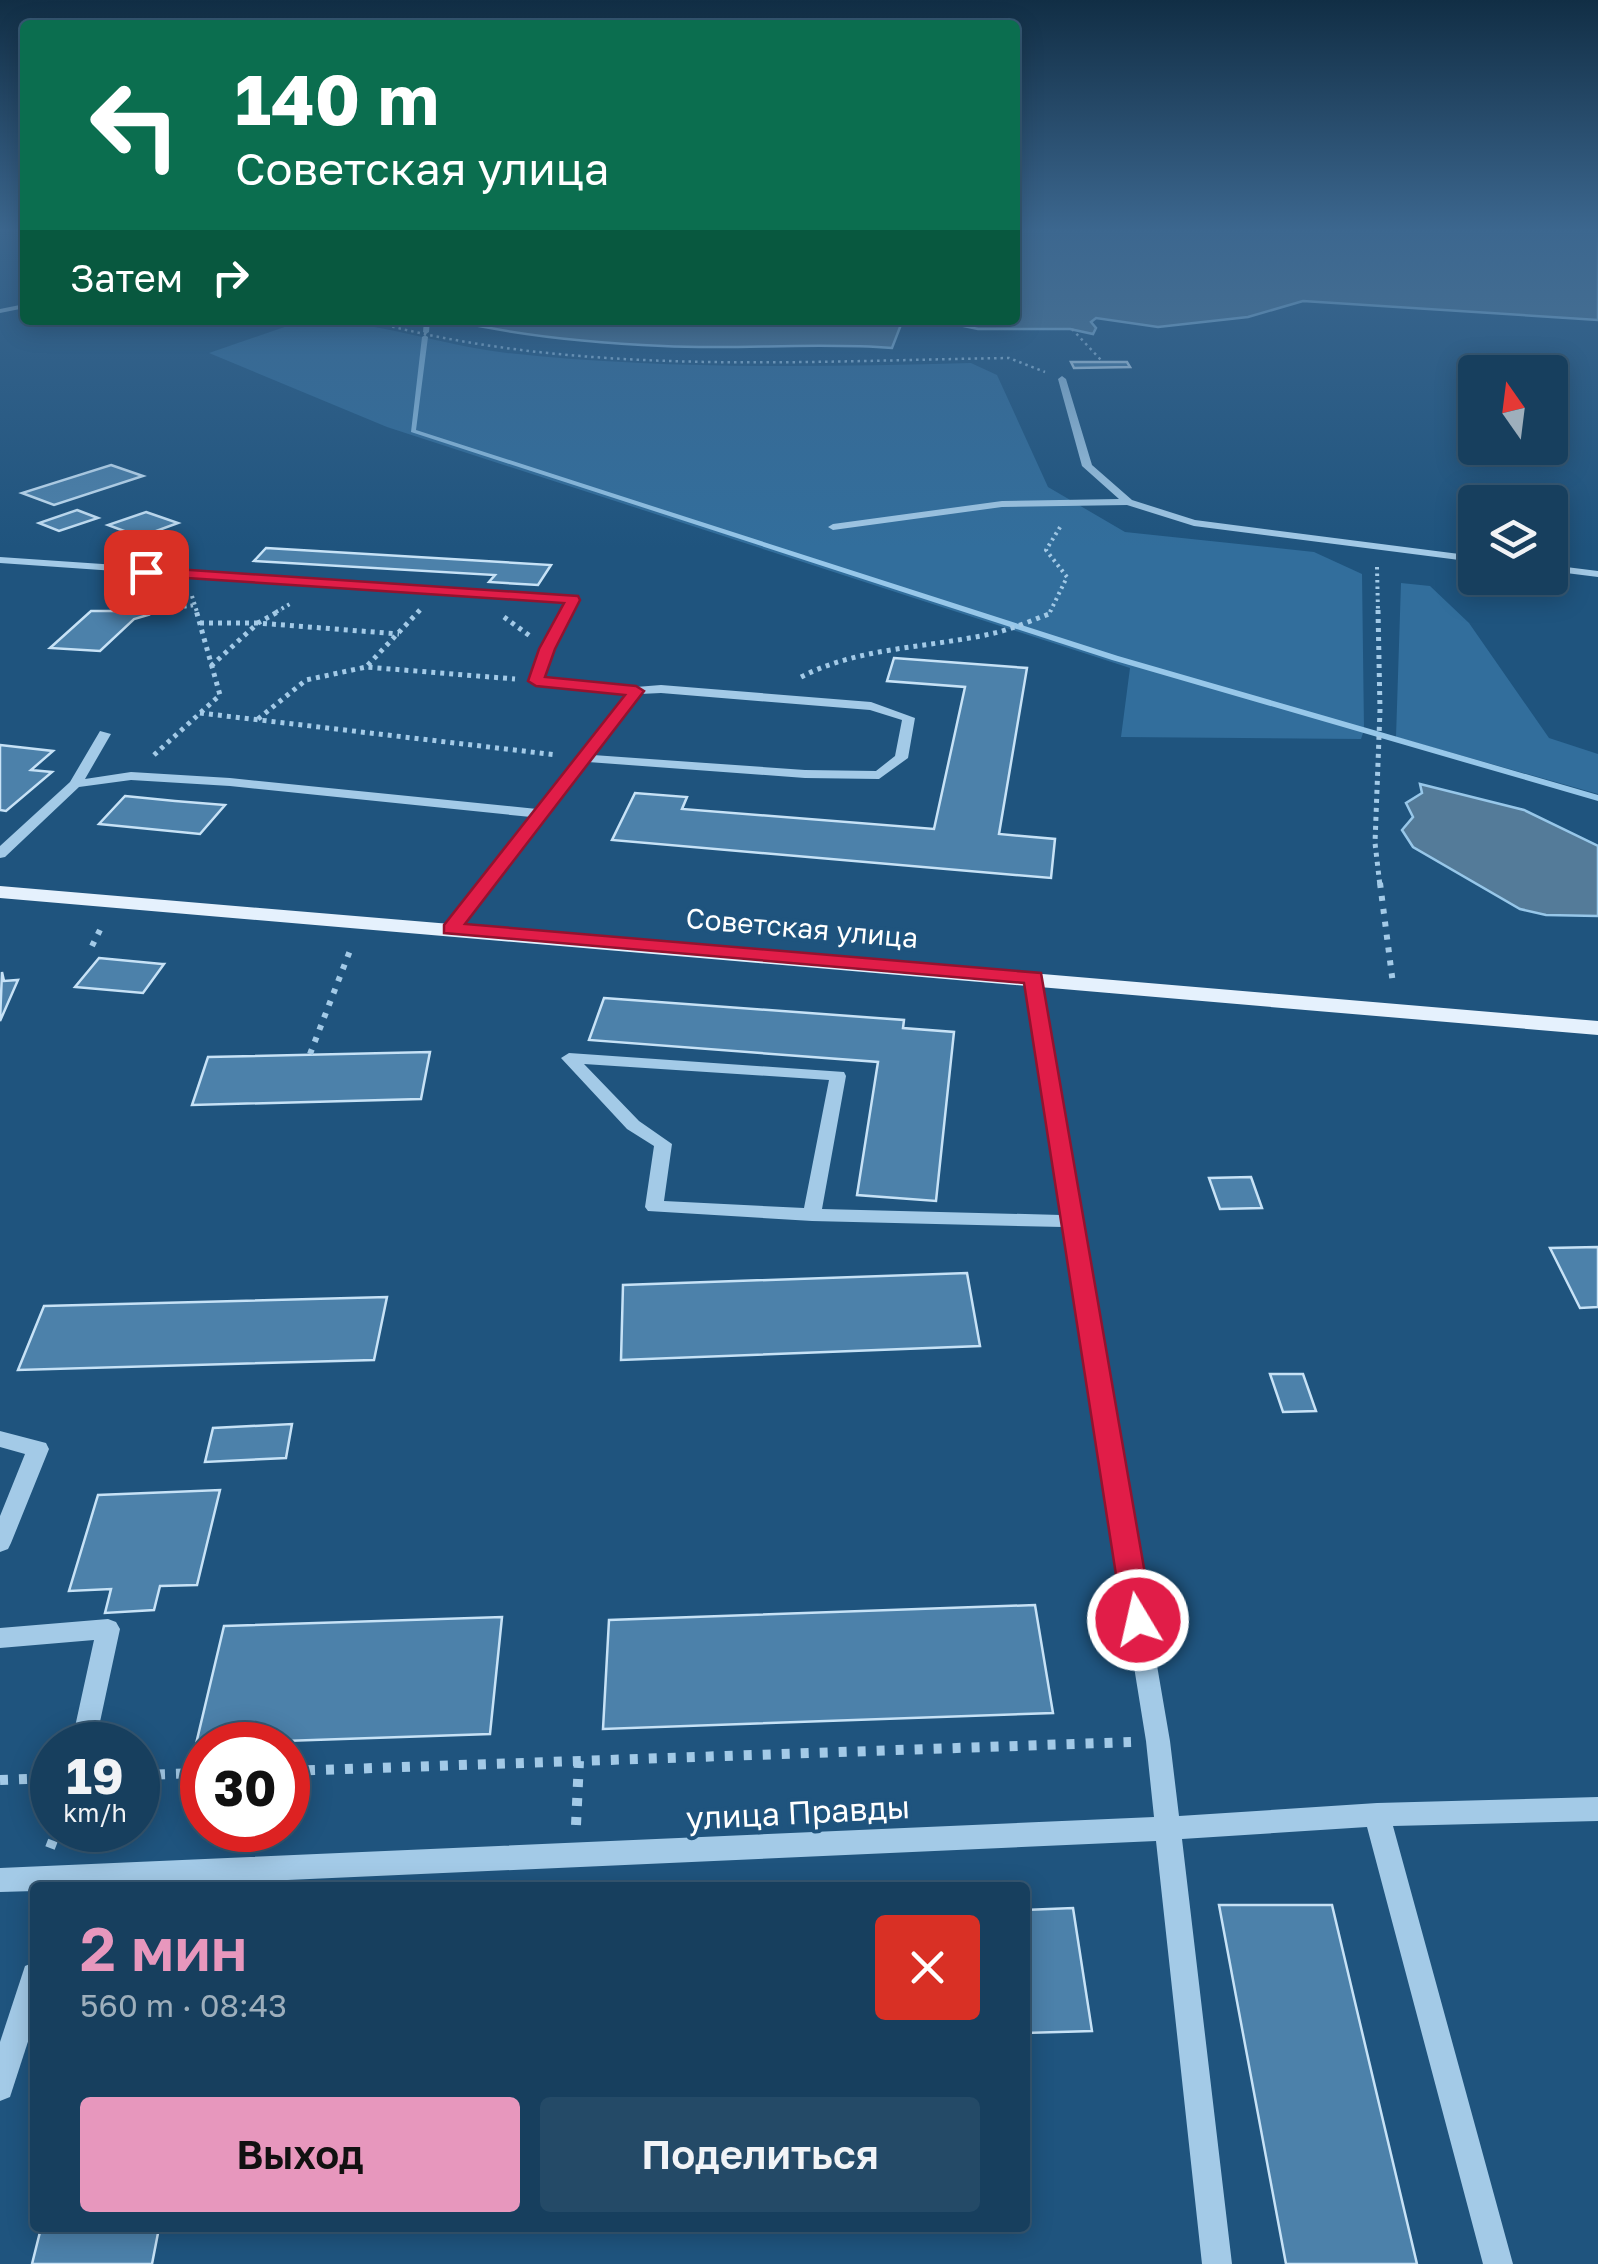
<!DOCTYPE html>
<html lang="ru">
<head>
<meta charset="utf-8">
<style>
	:root { --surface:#173f5e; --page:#244a67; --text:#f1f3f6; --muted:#9eafbc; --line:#365873; --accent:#e797bd }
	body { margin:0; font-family:"Golos Text",sans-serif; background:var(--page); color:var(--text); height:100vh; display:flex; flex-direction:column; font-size:38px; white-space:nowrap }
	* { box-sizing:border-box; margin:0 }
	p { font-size:32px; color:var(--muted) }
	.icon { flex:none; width:55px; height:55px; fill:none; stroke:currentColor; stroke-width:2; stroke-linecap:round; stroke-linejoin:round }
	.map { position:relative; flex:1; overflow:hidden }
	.drawer { position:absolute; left:30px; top:1882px; width:1000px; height:350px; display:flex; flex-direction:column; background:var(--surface); border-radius:10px; box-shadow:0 5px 25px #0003,0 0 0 2px var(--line) }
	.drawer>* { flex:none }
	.guide { position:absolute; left:20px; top:20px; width:1000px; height:305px; border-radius:10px; box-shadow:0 5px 25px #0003,0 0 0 2px var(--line); background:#0b6e4f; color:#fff; overflow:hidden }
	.needle { width:65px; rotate:346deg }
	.buttons { position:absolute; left:1458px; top:355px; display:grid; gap:20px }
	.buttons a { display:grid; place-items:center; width:110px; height:110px; border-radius:10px; background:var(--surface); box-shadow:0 5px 25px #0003,0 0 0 2px var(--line); font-size:50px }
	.speed { position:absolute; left:30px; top:1722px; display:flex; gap:20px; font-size:50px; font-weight:700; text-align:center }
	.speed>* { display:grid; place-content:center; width:130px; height:130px; border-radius:50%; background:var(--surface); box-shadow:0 5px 25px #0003,0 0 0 2px var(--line); line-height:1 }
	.speed small { font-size:25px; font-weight:400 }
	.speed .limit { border:15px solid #d22; background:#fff; color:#111 }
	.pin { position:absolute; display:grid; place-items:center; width:85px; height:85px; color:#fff; margin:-42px; border-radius:20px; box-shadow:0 5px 15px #0006 }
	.me { position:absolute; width:110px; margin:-55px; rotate:351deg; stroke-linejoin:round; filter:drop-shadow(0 0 8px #0008) }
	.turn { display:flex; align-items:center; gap:35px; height:210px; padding:0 50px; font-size:45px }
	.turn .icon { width:130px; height:130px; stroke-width:2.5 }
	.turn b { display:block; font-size:70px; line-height:85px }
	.then { display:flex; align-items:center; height:95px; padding:0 50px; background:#0003; gap:20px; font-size:38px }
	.round { display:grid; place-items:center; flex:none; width:105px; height:105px; border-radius:10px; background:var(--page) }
	.summary { display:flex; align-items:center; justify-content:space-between; height:170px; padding:0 50px }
	h1 { font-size:60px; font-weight:600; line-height:75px; color:var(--accent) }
	.cta { display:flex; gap:20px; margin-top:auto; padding:20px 50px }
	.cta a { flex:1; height:115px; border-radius:10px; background:var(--accent); color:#111; font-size:40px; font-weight:600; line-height:115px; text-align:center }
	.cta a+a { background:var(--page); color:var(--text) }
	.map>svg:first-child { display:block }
	.green { fill:#326e9c }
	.water { fill:#547b99; stroke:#97c7e9; stroke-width:2.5 }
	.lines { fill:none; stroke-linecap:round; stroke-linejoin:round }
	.stream { fill:#97c7e9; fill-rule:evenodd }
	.building { fill:#4c81aa; stroke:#c7e2f6; stroke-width:2.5 }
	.path-far4 { stroke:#a3cae7; stroke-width:2.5; stroke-dasharray:2.5 4; stroke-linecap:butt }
	.path-far3 { stroke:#a3cae7; stroke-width:4; stroke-dasharray:2.5 4; stroke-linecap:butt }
	.path-far2 { stroke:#a3cae7; stroke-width:5; stroke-dasharray:4 5; stroke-linecap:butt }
	.path-far1 { stroke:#a3cae7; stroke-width:6; stroke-dasharray:5 8; stroke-linecap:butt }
	.path { stroke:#a3cae7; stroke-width:10; stroke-dasharray:8 11; stroke-linecap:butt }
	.minor { fill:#a3cae7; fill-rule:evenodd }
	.major { fill:#e5f1fd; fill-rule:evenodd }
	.route { fill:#e11d48; stroke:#92132f; stroke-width:2.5 }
	.labels { text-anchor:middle; stroke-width:8; stroke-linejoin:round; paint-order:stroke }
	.street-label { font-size:28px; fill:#fff; stroke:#1f547e }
	.near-street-label { font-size:32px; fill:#fff; stroke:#1f547e }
</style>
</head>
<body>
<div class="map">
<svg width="1598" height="2264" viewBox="0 0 1598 2264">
	<rect width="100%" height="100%" fill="#1f547e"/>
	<g class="green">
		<path d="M 305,320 C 374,320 439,345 507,353 C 662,370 816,367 971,363 L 997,375 L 1048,487 L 1125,532 L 1314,552 L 1362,574 L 1364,730 L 1361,739 L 1121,737 L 1130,668 L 387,427 L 209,353 Z"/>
		<polygon points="1401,583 1430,586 1469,623 1549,738 1598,754 1598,794 1396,737"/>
	</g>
	<g class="water">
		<polygon points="1015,231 1598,231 1598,320 1303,301 1248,317 1158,327 1096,318 1091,322 1096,328 1093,334 1070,329 978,329 935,320 1015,320"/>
		<path d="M 450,320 L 927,320 L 902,322 L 892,348 C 815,342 739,350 663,346 C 591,343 520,336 450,320 Z"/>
		<polygon points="1420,784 1524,810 1598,846 1598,916 1546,915 1520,909 1413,847 1402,830 1413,817 1406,803 1422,793"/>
	</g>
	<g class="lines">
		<g class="stream">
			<polygon points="424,320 430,320 429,332 426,334 423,332"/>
			<polygon points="425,335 428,337 416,430 1118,656 1598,795 1598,801 1112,660 411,432 422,337"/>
		</g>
	</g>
	<g class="building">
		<polygon points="1071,362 1127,362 1130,367 1074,368"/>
		<polygon points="111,465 143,476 54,505 22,493"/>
		<polygon points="77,510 98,518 59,531 39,523"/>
		<polygon points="146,512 178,523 140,537 108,525"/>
		<polygon points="266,548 551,565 538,585 489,582 495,575 254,561"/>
		<polygon points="91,611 143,611 148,615 134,619 100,651 50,648"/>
		<polygon points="894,658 1027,668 999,834 1055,839 1051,878 612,840 635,793 687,797 682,809 934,829 965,687 887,681"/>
		<polygon points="0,745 53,751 31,770 52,772 6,811 0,810"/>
		<polygon points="125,796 175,801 225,805 200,834 99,824"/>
		<polygon points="99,958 162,964 164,964 143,993 75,987"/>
		<polygon points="2,972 4,981 18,980 0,1021"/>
		<polygon points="604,998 904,1020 903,1028 954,1032 936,1201 857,1195 878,1062 589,1040"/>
		<polygon points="430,1052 421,1099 192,1105 208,1057"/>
		<polygon points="1251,1177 1262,1208 1220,1209 1209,1178"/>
		<polygon points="1598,1247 1598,1307 1580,1308 1550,1248"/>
		<polygon points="967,1273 980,1346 621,1360 623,1285"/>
		<polygon points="387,1297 374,1360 18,1370 44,1306"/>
		<polygon points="1270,1374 1303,1374 1316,1411 1283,1412"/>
		<polygon points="292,1424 286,1458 205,1462 213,1428"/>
		<polygon points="220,1490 197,1585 160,1586 154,1610 105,1613 111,1589 69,1591 98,1495"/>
		<polygon points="1035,1605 1053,1713 603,1729 609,1620"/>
		<polygon points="502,1617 490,1734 196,1744 224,1626"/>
		<polygon points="1219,1905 1332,1905 1417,2264 1286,2264"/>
		<polygon points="1073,1908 1092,2031 1025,2033 1025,1910"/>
		<polygon points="41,2228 159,2228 152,2264 32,2264"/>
	</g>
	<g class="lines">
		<g class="path-far4">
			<path d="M 367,320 C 573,377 798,361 1009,358 L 1045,372"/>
			<polyline points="1072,329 1101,360"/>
		</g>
		<g class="path-far3">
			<polyline points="1377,567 1378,612"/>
			<polyline points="192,596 197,612"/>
			<polyline points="152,612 195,605"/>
			<polyline points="276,612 290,604"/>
			<polyline points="1050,612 1067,577 1046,550 1062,524"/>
		</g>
		<g class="path-far2">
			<polyline points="420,610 366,667 515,679"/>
			<polyline points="1378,610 1380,710 1375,843 1380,886"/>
			<polyline points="146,613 167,610"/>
			<polyline points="504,617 530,636"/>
			<polyline points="200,623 258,623 399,634"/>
			<polyline points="211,666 258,623 281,610"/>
			<path d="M 801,677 C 859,647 927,648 990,634 C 1010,630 1030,621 1049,614 L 1051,610"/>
			<polyline points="200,713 557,755"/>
			<polyline points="258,719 306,680 366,667"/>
			<polyline points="154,755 220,695 196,610"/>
		</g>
		<g class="path-far1">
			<polyline points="1380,883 1393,984"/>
			<polyline points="92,946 100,930"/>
			<polyline points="310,1054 351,948"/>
		</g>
		<g class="path">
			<polyline points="288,1771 1131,1742"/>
			<polyline points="138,1775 202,1773"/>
			<polyline points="0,1780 52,1778"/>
			<polyline points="138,1825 150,1775"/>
			<polyline points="576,1825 579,1761"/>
			<polyline points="50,1848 57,1830"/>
		</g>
		<g class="minor">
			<polygon points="25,304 25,308 0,313 0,309"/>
			<polygon points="1062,376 1066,379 1092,465 1132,500 1195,520 1475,556 1475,562 1194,526 1127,505 1002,507 833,530 828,527 833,524 1002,501 1119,499 1082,466 1058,379"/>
			<path d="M 0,557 L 573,596 L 579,599 L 553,649 L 543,678 L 636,687 L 661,685 L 871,702 L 915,718 L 908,758 L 879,779 L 805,778 L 588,762 L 456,932 L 451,934 L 443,929 L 531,817 L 230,786 L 131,780 L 79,787 L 5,857 L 0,858 L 0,846 L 70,782 L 100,731 L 111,734 L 85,779 L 131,772 L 230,778 L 537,809 L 627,694 L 536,685 L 530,681 L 541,649 L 566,602 L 0,563 ZM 661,693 L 870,710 L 902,720 L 895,756 L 876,771 L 805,770 L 593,755 L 640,694 Z"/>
			<polygon points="1550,565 1598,571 1598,577 1550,571"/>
			<path d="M 1034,973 L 1042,978 L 1044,1008 L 1170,1741 L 1179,1816 L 1377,1803 L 1598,1797 L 1598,1821 L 1393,1826 L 1513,2264 L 1483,2264 L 1367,1827 L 1182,1839 L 1232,2264 L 1202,2264 L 1156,1841 L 112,1888 L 35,1888 L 35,1891 L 0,1892 L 0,1868 L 1154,1817 L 1146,1741 L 1063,1227 L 812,1221 L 648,1211 L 645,1207 L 654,1146 L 627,1129 L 561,1058 L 569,1053 L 844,1072 L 846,1076 L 822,1209 L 1061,1215 L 1028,1008 L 1026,978 ZM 584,1064 L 829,1080 L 804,1208 L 664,1201 L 672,1144 L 639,1121 Z"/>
			<polygon points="0,1431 46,1443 49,1449 11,1543 8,1549 0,1552 0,1516 25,1454 0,1447"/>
			<polygon points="108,1619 116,1622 120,1629 95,1745 71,1745 94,1640 0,1648 0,1628"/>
			<polygon points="35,1962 35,2020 10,2097 0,2101 0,2042 25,1966"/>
		</g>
		<polygon class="major" points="0,886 1598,1021 1598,1035 0,898"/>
	</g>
	<linearGradient id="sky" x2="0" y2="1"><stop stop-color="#112e45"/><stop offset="0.42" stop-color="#3c678f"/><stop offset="1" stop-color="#3c678f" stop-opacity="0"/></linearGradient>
	<rect width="1598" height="548" fill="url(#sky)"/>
	<polygon class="route" points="146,567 578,596 580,600 555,649 545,677 636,686 644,691 465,924 1041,973 1153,1620 1148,1629 1138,1633 1127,1629 1123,1620 1024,983 444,933 444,925 625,695 536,686 528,681 539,649 564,603 141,575 141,568"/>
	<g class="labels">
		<g class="street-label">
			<text transform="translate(802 928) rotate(5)" y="10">Советская улица</text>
		</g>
		<g class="near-street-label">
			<text transform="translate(798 1813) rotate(-3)" y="11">улица Правды</text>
		</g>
	</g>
</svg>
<div class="buttons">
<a><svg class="needle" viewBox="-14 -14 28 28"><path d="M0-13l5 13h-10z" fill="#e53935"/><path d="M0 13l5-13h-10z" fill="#9eafbc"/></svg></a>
<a><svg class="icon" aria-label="layers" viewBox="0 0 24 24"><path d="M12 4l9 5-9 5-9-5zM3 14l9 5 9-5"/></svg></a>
</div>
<div class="speed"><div>19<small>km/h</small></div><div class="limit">30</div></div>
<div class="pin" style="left:146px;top:572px;background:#d93025"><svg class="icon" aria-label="arrive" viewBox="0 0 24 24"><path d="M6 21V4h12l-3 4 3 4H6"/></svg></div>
<svg class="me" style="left:1138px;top:1620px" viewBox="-20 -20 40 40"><circle r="17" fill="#e11d48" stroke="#fff" stroke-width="3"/><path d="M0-11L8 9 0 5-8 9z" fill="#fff"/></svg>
<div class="guide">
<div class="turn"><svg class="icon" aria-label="left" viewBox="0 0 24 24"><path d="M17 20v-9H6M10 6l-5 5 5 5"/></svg><div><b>140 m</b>Советская улица</div></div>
<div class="then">Затем<svg class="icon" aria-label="right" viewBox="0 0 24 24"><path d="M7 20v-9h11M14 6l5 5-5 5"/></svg></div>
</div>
<section class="drawer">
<div class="summary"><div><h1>2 мин</h1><p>560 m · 08:43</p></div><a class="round" style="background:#d93025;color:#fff"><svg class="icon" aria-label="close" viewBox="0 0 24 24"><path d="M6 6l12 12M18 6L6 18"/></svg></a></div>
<div class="cta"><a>Выход</a><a>Поделиться</a></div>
</section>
</div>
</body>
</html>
